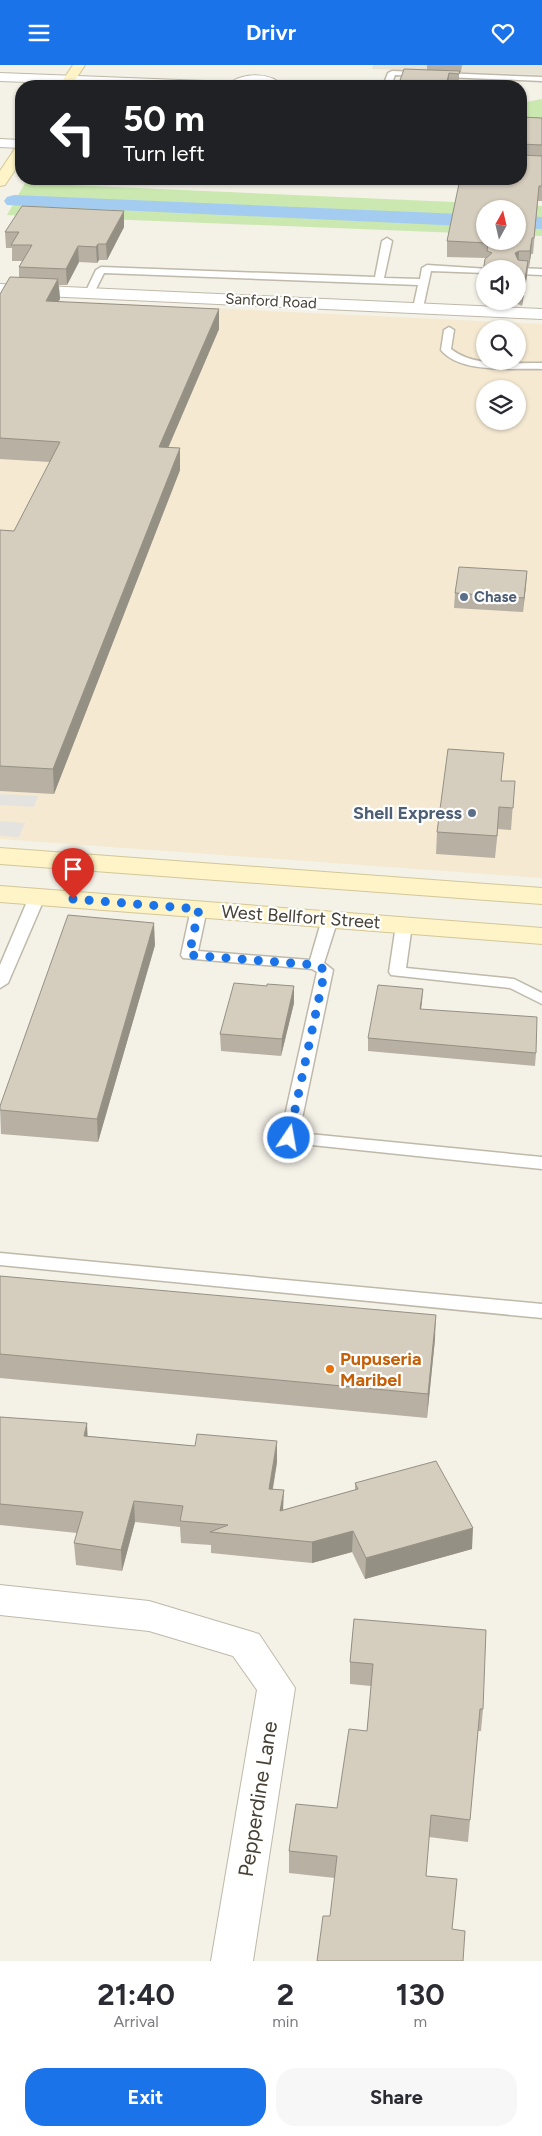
<!DOCTYPE html>
<html lang="en">
<head>
<meta charset="utf-8">
<style>
	:root { --surface:#fff; --page:#f7f7f7; --text:#2b2b33; --muted:#7c7c81; --accent:#1a73e8 }
	body { margin:0; font-family:Figtree,sans-serif; background:var(--page); color:var(--text); height:100vh; display:flex; flex-direction:column; font-size:19px; white-space:nowrap }
	* { box-sizing:border-box; margin:0 }
	p { font-size:16px; color:var(--muted) }
	.icon { flex:none; width:28px; height:28px; fill:none; stroke:currentColor; stroke-width:2; stroke-linecap:round; stroke-linejoin:round }
	.map { position:relative; height:1896px; overflow:hidden }
	.sheet { display:flex; flex-direction:column; background:var(--surface); flex:1 }
	.sheet>* { flex:none }
	.banner { position:absolute; left:15px; top:15px; width:512px; height:105px; border-radius:20px; box-shadow:0 1px 4px #0004; background:#202124; color:#fff; overflow:hidden }
	.needle { width:32px; rotate:8deg }
	.buttons { position:absolute; left:476px; top:135px; display:grid; gap:10px }
	.buttons a { display:grid; place-items:center; width:50px; height:50px; border-radius:50%; background:var(--surface); box-shadow:0 1px 4px #0004; font-size:25px }
	.pin { position:absolute; display:grid; place-items:center; width:42px; height:42px; color:#fff; margin:-51px -21px; border-radius:50% 50% 50% 0; rotate:-45deg; box-shadow:0 0 5px #0007 }
	.pin .icon { rotate:45deg }
	.me { position:absolute; width:55px; margin:-28px; rotate:12deg; stroke-linejoin:round; filter:drop-shadow(0 0 4px #0008) }
	.turn { display:flex; align-items:center; gap:18px; height:105px; padding:0 25px; font-size:22px }
	.turn .icon { width:65px; height:65px; stroke-width:2.5 }
	.turn b { display:block; font-size:35px; line-height:42px }
	.eta { display:flex; justify-content:space-evenly; align-items:center; height:85px; text-align:center }
	.eta b { font-size:30px; font-weight:700; line-height:35px }
	.action { display:flex; gap:10px; margin-top:auto; padding:10px 25px }
	.action a { flex:1; height:58px; border-radius:20px; background:var(--accent); color:#fff; font-size:20px; font-weight:700; line-height:58px; text-align:center }
	.action a+a { background:var(--page); color:var(--text) }
	header { display:flex; justify-content:space-between; align-items:center; height:65px; padding:0 25px; background:var(--accent); color:#fff; font-size:22px; font-weight:700 }
	.map>svg:first-child { display:block }
	.residential { fill:#e7e3d5 }
	.commercial { fill:#f5e9d2; fill-rule:evenodd }
	.green { fill:#cbe8b0 }
	.parking { fill:#e5e3df }
	.lines { fill:none; stroke-linecap:round; stroke-linejoin:round }
	.canal { fill:#a4ccf0; fill-rule:evenodd }
	.lane-casing { stroke:#bfb9aa; stroke-width:3 }
	.street-casing { stroke:#bfb9aa; stroke-width:2 }
	.secondary-casing { stroke:#d3c797; stroke-width:2 }
	.lane { fill:#fff; fill-rule:evenodd }
	.street { fill:#fff; fill-rule:evenodd }
	.secondary { fill:#fef4c7; fill-rule:evenodd }
	.wall { fill:#b7b0a3 }
	.shaded-wall { fill:#959084 }
	.building { fill:#d5cdbd; stroke:#959084; fill-rule:evenodd }
	.route { stroke:#1a73e8; stroke-width:9; stroke-dasharray:0 16.2 }
	.service-dot { fill:#5c6f8a; stroke:#fff; stroke-width:2 }
	.food-dot { fill:#e8710a; stroke:#fff; stroke-width:2 }
	.labels { text-anchor:middle; stroke-width:4.5; stroke-linejoin:round; paint-order:stroke }
	.far-street-label { font-size:15px; fill:#474136; stroke:#fff }
	.far-service-label { font-size:15px; font-weight:bold; fill:#4e5e75; stroke:#fff; text-anchor:start }
	.service-label { font-size:18px; font-weight:bold; fill:#4e5e75; stroke:#fff; text-anchor:end }
	.street-label { font-size:18px; fill:#474136; stroke:#fff }
	.food-label { font-size:18px; font-weight:bold; fill:#c56008; stroke:#fff; text-anchor:start }
	.near-street-label { font-size:21px; fill:#474136; stroke:#fff }
</style>
</head>
<body>
<header><svg class="icon" aria-label="menu" viewBox="0 0 24 24"><path d="M4 6h16M4 12h16M4 18h16"/></svg>Drivr<svg class="icon" aria-label="heart" viewBox="0 0 24 24"><path d="M12 20l-8-8c-3-5 5-10 8-4 3-6 11-1 8 4z"/></svg></header>
<div class="map">
<svg width="542" height="1896" viewBox="0 0 542 1896">
	<rect width="100%" height="100%" fill="#f4f1e7"/>
	<polygon class="residential" points="373,0 542,0 542,10 372,4"/>
	<path class="commercial" d="M 0,233 L 542,259 L 542,813 L 0,774 ZM 485,264 L 518,264 L 518,296 L 485,296 ZM 485,324 L 518,324 L 518,356 L 485,356 Z"/>
	<g class="green">
		<polygon points="542,34 542,57 521,56 521,38"/>
		<polygon points="25,118 542,141 542,171 518,170 518,144 485,144 485,169 7,150"/>
	</g>
	<g class="parking">
		<polygon points="0,729 38,731 34,742 0,740"/>
		<polygon points="0,756 25,758 19,772 0,771"/>
	</g>
	<g class="lines">
		<g class="canal">
			<polygon points="14,130 485,150 485,162 7,140 4,136 7,132"/>
			<polygon points="518,151 542,152 542,164 518,163"/>
		</g>
		<g class="lane-casing">
			<g id="lane">
				<polygon points="392,6 542,12 542,16 395,10 391,21 383,21 388,8"/>
				<polygon points="387,173 392,176 384,213 420,214 422,203 427,200 489,204 485,204 485,208 431,206 423,243 418,246 413,243 418,220 104,208 93,230 85,228 96,205 101,202 375,212 382,176"/>
				<polygon points="518,203 542,204 542,210 518,209 518,204 516,204"/>
				<path d="M 449,262 L 454,265 L 451,284 C 475,303 513,297 542,298 L 542,304 C 513,303 461,309 441,285 L 444,265 Z"/>
				<polygon points="37,827 45,832 8,918 0,923 0,900 29,832"/>
				<polygon points="199,839 207,844 198,886 310,895 322,854 330,849 338,854 324,898 333,905 299,1068 542,1092 542,1104 283,1077 280,1073 317,907 312,904 183,893 181,890 191,844"/>
				<polygon points="404,855 412,860 406,903 514,914 542,928 542,939 510,923 391,910 389,907 396,860"/>
				<polygon points="0,1188 542,1239 542,1253 0,1200"/>
			</g>
		</g>
		<g class="street-casing">
			<g id="street">
				<path d="M 0,8 L 231,17 C 245,8 271,7 283,21 L 255,18 L 242,21 L 138,21 L 0,16 Z"/>
				<polygon points="0,74 21,75 21,83 0,82"/>
				<polygon points="0,219 542,244 542,254 0,229"/>
				<polygon points="0,1520 149,1536 246,1565 259,1569 295,1623 253,1896 211,1896 257,1625 233,1591 149,1566 0,1550"/>
			</g>
		</g>
		<g class="secondary-casing">
			<g id="secondary">
				<polygon points="73,0 85,0 71,21 59,21"/>
				<polygon points="21,81 21,96 5,120 0,121 0,106 16,82"/>
				<polygon points="0,783 542,823 542,839 0,799"/>
				<polygon points="0,821 542,863 542,879 0,837"/>
			</g>
		</g>
		<use href="#lane" class="lane"/>
		<use href="#street" class="street"/>
		<use href="#secondary" class="secondary"/>
	</g>
	<g class="wall">
		<polygon points="427,0 462,0 461,7 459,7 459,17 449,17 427,5"/>
		<polygon points="521,52 542,53 542,136 538,136 533,189 531,189 529,202 528,202 527,211 522,241 511,236 518,236 518,204 485,204 485,225 482,224 483,208 486,193 447,192 447,176 521,114"/>
		<polygon points="124,162 107,195 99,195 97,198 79,197 67,220 59,220 60,234 58,236 219,264 168,383 180,405 54,729 0,726 0,465 14,466 50,397 0,394 0,229 19,212 19,202 22,196 12,196 12,183 6,183 5,167"/>
		<polygon points="527,506 523,547 454,543 455,528"/>
		<polygon points="502,716 513,738 511,765 498,764 495,793 436,789 437,767"/>
		<polygon points="155,880 98,1077 1,1069 0,1041"/>
		<polygon points="267,921 294,921 294,938 281,991 221,986 220,969"/>
		<polygon points="422,937 421,944 536,988 535,1001 368,986 368,973"/>
		<polygon points="0,1211 435,1274 427,1353 0,1313"/>
		<polygon points="0,1352 87,1371 195,1381 277,1376 277,1397 273,1424 283,1445 355,1425 355,1418 472,1484 365,1514 352,1487 312,1498 211,1488 211,1480 181,1478 180,1462 135,1457 122,1506 76,1500 74,1478 77,1468 0,1460"/>
		<polygon points="354,1554 483,1644 481,1666 478,1666 468,1777 429,1772 330,1851 335,1813 289,1808 289,1786 337,1743 367,1666 371,1621 350,1619 350,1597"/>
	</g>
	<g class="shaded-wall">
		<polygon points="449,8 448,21 446,21"/>
		<polygon points="124,146 124,162 107,195 106,179"/>
		<polygon points="532,173 531,189 529,202 530,186"/>
		<polygon points="98,179 99,195 97,198 96,182"/>
		<polygon points="78,181 79,197 67,220 66,204"/>
		<polygon points="519,186 518,201 515,188"/>
		<polygon points="528,196 527,211 522,241 523,225"/>
		<polygon points="58,214 60,234 48,256 46,236"/>
		<polygon points="219,244 219,264 159,404 159,382"/>
		<polygon points="180,383 180,405 54,729 53,704"/>
		<polygon points="527,506 526,521 523,547 524,533"/>
		<polygon points="154,858 155,880 98,1077 97,1054"/>
		<polygon points="294,921 294,938 281,991 282,974"/>
		<polygon points="423,924 422,937 419,956 420,944"/>
		<polygon points="436,1250 435,1274 427,1353 428,1329"/>
		<polygon points="87,1358 88,1379 84,1371"/>
		<polygon points="277,1376 277,1397 269,1445 269,1424"/>
		<polygon points="284,1425 283,1446 280,1446"/>
		<polygon points="134,1436 135,1457 122,1506 121,1485"/>
		<polygon points="473,1463 472,1484 365,1514 366,1493"/>
		<polygon points="353,1466 352,1487 312,1498 312,1477"/>
	</g>
	<g class="building">
		<polygon points="404,4 460,6 459,9 449,8 446,21 398,21"/>
		<polygon points="521,52 542,53 542,80 521,79"/>
		<path d="M 521,90 L 542,91 L 542,121 L 539,121 L 534,173 L 532,173 L 530,186 L 519,186 L 515,188 L 518,195 L 528,196 L 523,225 L 518,222 L 518,204 L 485,204 L 485,209 L 483,208 L 485,194 L 492,188 L 487,186 L 488,178 L 447,176 L 460,114 L 521,114 ZM 485,144 L 518,144 L 518,176 L 485,176 Z"/>
		<polygon points="22,141 124,146 106,179 98,179 96,182 78,181 66,204 19,202 32,180 11,180 19,167 5,167"/>
		<polygon points="10,212 58,214 46,236 219,244 159,382 180,383 53,704 0,701 0,465 14,466 60,377 0,373 0,229"/>
		<polygon points="459,502 527,506 524,533 455,528"/>
		<polygon points="448,684 504,688 501,716 515,716 513,743 499,742 497,771 437,767"/>
		<polygon points="68,850 154,858 97,1054 0,1045 0,1041"/>
		<polygon points="234,918 267,921 267,919 294,921 282,974 220,969"/>
		<polygon points="378,920 423,924 420,944 537,952 536,988 368,973"/>
		<polygon points="0,1211 436,1250 428,1329 0,1289"/>
		<polygon points="0,1352 87,1358 84,1371 195,1381 197,1369 277,1376 269,1424 284,1425 280,1446 358,1424 355,1418 436,1396 473,1463 366,1493 353,1466 312,1477 210,1467 228,1460 180,1456 183,1441 134,1436 121,1485 74,1478 83,1447 0,1439"/>
		<polygon points="354,1554 486,1565 483,1644 480,1644 470,1755 431,1750 426,1811 457,1814 452,1864 465,1866 463,1896 317,1896 323,1851 330,1851 337,1791 289,1786 296,1739 337,1743 349,1664 367,1666 373,1599 350,1597"/>
	</g>
	<g class="lines">
		<polyline class="route" points="73,834 199,844 189,890 316,900 325,905 289,1073"/>
	</g>
	<g class="service-dot">
		<circle cx="464" cy="532" r="5"/>
		<circle cx="472" cy="748" r="5"/>
	</g>
	<circle class="food-dot" cx="330" cy="1304" r="5"/>
	<g class="labels">
		<g class="far-street-label">
			<text transform="translate(271 236) rotate(3)" y="5">Sanford Road</text>
		</g>
		<g class="far-service-label">
			<text x="474" y="537">Chase</text>
		</g>
		<g class="service-label">
			<text x="462" y="754">Shell Express</text>
		</g>
		<g class="street-label">
			<text transform="translate(301 852) rotate(4)" y="6">West Bellfort Street</text>
		</g>
		<g class="food-label">
			<text x="340" y="1300">Pupuseria<tspan x="340" dy="21">Maribel</tspan></text>
		</g>
		<g class="near-street-label">
			<text transform="translate(258 1734) rotate(-81)" y="7">Pepperdine Lane</text>
		</g>
	</g>
</svg>
<div class="buttons">
<a><svg class="needle" viewBox="-14 -14 28 28"><path d="M0-13l5 13h-10z" fill="#e53935"/><path d="M0 13l5-13h-10z" fill="#7c7c81"/></svg></a>
<a><svg class="icon" aria-label="sound" viewBox="0 0 24 24"><path d="M4 9h4l5-4v14l-5-4H4zM17 9q2 3 0 6"/></svg></a>
<a><svg class="icon" aria-label="search" viewBox="0 0 24 24"><circle cx="10" cy="10" r="6"/><path d="M15 15l6 6"/></svg></a>
<a><svg class="icon" aria-label="layers" viewBox="0 0 24 24"><path d="M12 4l9 5-9 5-9-5zM3 14l9 5 9-5"/></svg></a>
</div>
<div class="pin" style="left:73px;top:834px;background:#d93025"><svg class="icon" aria-label="arrive" viewBox="0 0 24 24"><path d="M6 21V4h12l-3 4 3 4H6"/></svg></div>
<svg class="me" style="left:289px;top:1073px" viewBox="-20 -20 40 40"><circle r="17" fill="#1a73e8" stroke="#fff" stroke-width="3"/><path d="M0-11L8 9 0 5-8 9z" fill="#fff"/></svg>
<div class="banner">
<div class="turn"><svg class="icon" aria-label="left" viewBox="0 0 24 24"><path d="M17 20v-9H6M10 6l-5 5 5 5"/></svg><div><b>50 m</b>Turn left</div></div>
</div>
</div>
<section class="sheet">
<div class="eta">
<div><b>21:40</b><p>Arrival</p></div>
<div><b>2</b><p>min</p></div>
<div><b>130</b><p>m</p></div>
</div>
<div class="action"><a>Exit</a><a>Share</a></div>
</section>
</body>
</html>
